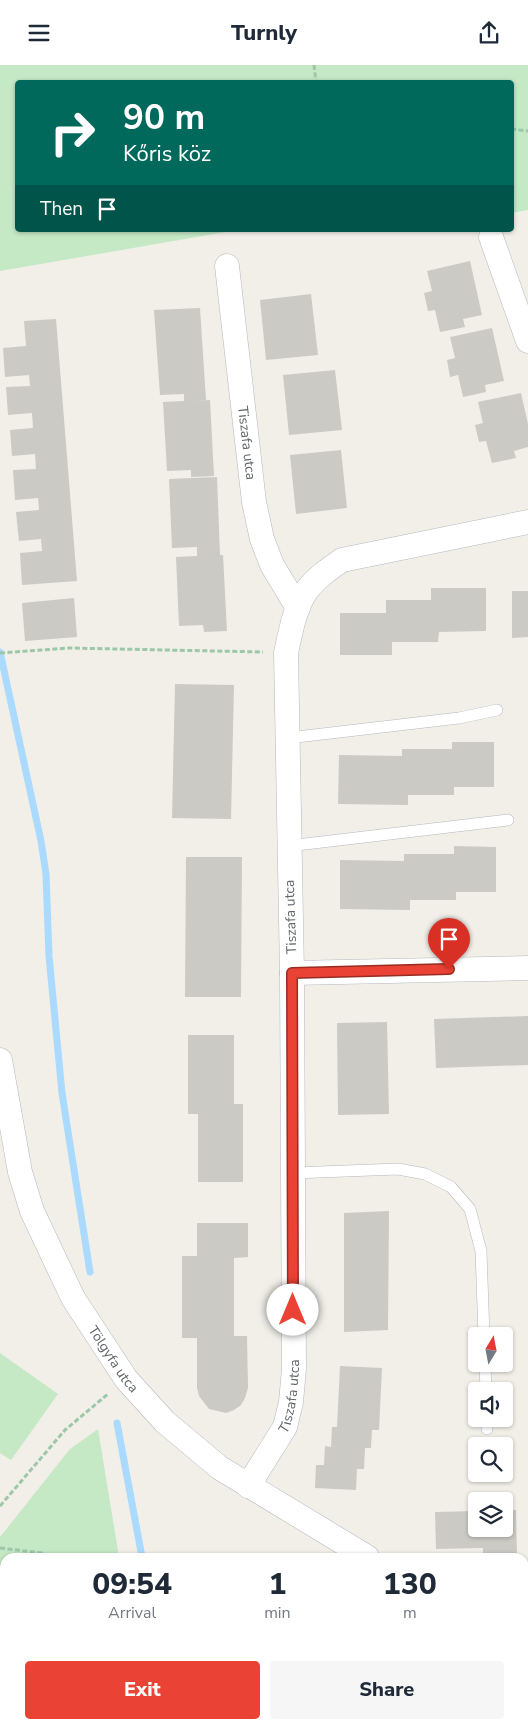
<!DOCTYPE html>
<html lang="en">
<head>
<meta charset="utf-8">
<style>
	:root { --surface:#fff; --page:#f6f6f7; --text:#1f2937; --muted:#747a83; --accent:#ea4335 }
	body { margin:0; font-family:"Nunito Sans",sans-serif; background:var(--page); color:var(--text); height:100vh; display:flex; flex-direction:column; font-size:19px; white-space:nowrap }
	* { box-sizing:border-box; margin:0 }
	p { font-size:16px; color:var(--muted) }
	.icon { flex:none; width:28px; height:28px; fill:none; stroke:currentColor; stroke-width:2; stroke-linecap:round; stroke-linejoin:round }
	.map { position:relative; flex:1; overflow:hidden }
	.drawer { position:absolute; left:0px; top:1488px; width:529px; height:176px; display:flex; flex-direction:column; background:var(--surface); border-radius:15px 15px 0 0; box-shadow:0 1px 4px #0004 }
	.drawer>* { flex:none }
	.guide { position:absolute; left:15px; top:15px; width:499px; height:152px; border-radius:5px; box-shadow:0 1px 4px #0004; background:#00695c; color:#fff; overflow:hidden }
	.needle { width:32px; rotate:10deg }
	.controls { position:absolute; left:468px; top:1262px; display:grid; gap:10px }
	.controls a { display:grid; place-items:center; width:45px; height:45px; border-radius:5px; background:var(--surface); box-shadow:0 1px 4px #0004; font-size:25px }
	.pin { position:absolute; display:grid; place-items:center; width:42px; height:42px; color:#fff; margin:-51px -21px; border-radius:50% 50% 50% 0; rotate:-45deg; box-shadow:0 0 5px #0007 }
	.pin .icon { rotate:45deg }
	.me { position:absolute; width:55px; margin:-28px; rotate:0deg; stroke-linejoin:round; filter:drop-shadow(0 0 4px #0008) }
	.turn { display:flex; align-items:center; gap:18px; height:105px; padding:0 25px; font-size:22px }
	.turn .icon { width:65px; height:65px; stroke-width:2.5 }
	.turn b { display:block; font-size:35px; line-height:42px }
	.then { display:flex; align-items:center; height:48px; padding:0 25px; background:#0003; gap:10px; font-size:19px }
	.eta { display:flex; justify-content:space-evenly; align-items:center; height:85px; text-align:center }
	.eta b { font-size:30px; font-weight:800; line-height:35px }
	.primary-button { display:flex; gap:10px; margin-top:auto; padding:10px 25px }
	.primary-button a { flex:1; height:58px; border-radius:5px; background:var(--accent); color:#fff; font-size:20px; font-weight:800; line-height:58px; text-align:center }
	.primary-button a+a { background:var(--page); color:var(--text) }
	header { display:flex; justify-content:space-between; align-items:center; height:65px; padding:0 25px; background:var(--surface); font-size:22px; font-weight:800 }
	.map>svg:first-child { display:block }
	.green { fill:#c5e8c5 }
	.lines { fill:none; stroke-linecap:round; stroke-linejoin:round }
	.stream { stroke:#aadaff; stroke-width:7 }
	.building { fill:#cccac5 }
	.service-casing { stroke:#b5b8bc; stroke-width:12 }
	.minor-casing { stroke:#b5b8bc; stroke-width:25 }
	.path { stroke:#9cc7a9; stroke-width:3; stroke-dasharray:5 2.5; stroke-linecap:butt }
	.service { stroke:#fff; stroke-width:11 }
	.minor { stroke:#fff; stroke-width:24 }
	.route-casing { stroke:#982c22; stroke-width:12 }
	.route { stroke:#ea4335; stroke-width:9 }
	.labels { text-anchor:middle; stroke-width:4; stroke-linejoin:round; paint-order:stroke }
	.street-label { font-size:14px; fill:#5f6368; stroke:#fff }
</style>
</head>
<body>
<header><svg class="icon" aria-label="menu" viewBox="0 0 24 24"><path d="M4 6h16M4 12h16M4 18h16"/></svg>Turnly<svg class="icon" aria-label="share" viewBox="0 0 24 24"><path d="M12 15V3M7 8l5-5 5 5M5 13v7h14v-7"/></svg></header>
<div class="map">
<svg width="528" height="1663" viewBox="0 0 528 1663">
	<rect width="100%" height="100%" fill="#f1efe8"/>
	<g class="green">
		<polygon points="0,0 528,0 528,145 511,148 511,18 18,18 18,165 237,165 0,206"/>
		<polygon points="0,1288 58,1329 11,1395 0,1388"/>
		<polygon points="98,1364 119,1492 5,1492 5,1659 89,1659 78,1663 0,1663 0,1472 70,1384"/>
	</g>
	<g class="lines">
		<g class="stream">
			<polyline points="0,587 41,776 46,809 49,891 62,1028 90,1207"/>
			<polyline points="117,1358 142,1492"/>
			<polyline points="173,1659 173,1663"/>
		</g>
	</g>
	<g class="building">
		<polygon points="470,196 482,250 463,254 465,262 440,267 435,245 428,246 424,228 432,226 427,206"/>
		<polygon points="311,229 318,290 266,295 260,235"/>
		<polygon points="200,243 206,335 193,336 210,335 214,411 191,412 191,405 167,406 163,337 184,336 184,329 160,330 154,245"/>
		<polygon points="56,254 77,516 22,520 20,488 42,486 41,474 19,476 16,447 39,445 38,433 15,435 13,405 36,404 35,389 12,391 10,365 33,363 32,348 8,350 6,322 30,321 29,310 5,312 3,283 26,281 24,256"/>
		<polygon points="492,263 504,316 485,320 486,327 463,332 458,310 450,312 447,295 455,293 450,272"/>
		<polygon points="335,305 342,365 289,370 283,310"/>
		<polygon points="521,328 528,359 528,382 514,386 516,393 492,398 486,376 479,377 475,360 483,358 478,337"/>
		<polygon points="341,385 347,443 296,449 290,390"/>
		<polygon points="217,412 220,490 223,490 227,566 204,567 203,560 179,561 176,492 197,491 197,482 172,483 169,414"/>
		<polygon points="431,523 486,523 486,566 439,567 438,577 392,577 392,590 340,590 340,548 386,548 386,535 431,535"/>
		<polygon points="512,526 528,526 528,572 512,573"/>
		<polygon points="74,533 77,572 25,576 22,538"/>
		<polygon points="175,619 234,620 231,754 172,753"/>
		<polygon points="452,677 494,677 494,722 454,722 454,730 408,730 408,740 338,739 339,690 402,691 402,684 452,684"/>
		<polygon points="454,781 496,782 496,827 456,827 456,835 410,835 410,845 340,844 340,795 404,796 404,789 454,789"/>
		<polygon points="186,792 242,792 241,932 185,932"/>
		<polygon points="528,951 528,1000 436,1003 434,954"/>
		<polygon points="387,957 389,1049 338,1050 337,958"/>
		<polygon points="188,970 234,970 234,1039 243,1039 243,1117 198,1117 198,1049 188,1049"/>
		<polygon points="389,1146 388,1265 344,1267 344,1148"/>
		<polygon points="197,1158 248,1158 248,1192 234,1193 234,1271 247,1271 248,1323 245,1333 241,1340 234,1345 226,1348 209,1344 199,1331 197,1323 197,1273 182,1273 182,1191 197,1191"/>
		<polygon points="340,1301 382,1303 379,1365 372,1365 371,1383 365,1383 364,1404 357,1404 356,1425 315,1423 316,1400 324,1400 325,1381 331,1382 332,1362 337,1362"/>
		<polygon points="504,1445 516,1445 517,1492 483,1492 483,1483 436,1484 435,1447 476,1446 476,1464 504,1464"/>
		<polygon points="241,1659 283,1659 283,1663 240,1663"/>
		<polygon points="357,1659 399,1659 398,1663 357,1663"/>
	</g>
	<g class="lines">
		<g class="service-casing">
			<g id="service">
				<polyline points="288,673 459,653 497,645"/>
				<polyline points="288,781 508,755"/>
				<polyline points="293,1108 398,1104 425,1109 451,1122 470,1144 481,1186 484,1271"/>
				<polyline points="485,1299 486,1326"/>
				<polyline points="487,1354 487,1364"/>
			</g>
		</g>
		<g class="minor-casing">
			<g id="minor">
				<polyline points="491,172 528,276"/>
				<path id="s1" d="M 227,201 L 254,437 L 262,474 L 272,500 L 298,543"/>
				<polyline points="292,908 528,903"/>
				<path id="s2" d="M 0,995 L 20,1107 L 32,1146 L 73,1233 L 126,1314 L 165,1357 L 220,1403 L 367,1492"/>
				<path id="s3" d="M 248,1421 L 285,1362 L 291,1337 L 294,1304 L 292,908 L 286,588 C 290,569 295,541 307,525 C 316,513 329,504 342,495 L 528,457"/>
				<polyline points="524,1590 528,1592"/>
				<polyline points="325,1659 325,1663"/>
				<polyline points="87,1663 99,1659"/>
			</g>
		</g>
		<g class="path">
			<polyline points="314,0 316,17 319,18"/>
			<polyline points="511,64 528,66"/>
			<polyline points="0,588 69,583 263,587"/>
			<polyline points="0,1441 65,1365 108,1329"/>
			<polyline points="0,1483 42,1488 52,1492"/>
			<polyline points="0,1608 5,1611"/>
			<polyline points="180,1659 180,1663"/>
		</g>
		<use href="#service" class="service"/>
		<use href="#minor" class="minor"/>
	</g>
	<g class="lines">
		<g class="route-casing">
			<polyline id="route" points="293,1245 292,908 449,904"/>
		</g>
		<use href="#route" class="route"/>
	</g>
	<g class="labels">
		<g class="street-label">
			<text dy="5" stroke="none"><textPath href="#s1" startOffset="178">Tiszafa utca</textPath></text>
			<text transform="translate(290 852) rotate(-92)" y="5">Tiszafa utca</text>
			<text dy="5" stroke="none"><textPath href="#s2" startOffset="324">Tölgyfa utca</textPath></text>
			<text dy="5" stroke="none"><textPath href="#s3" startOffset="101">Tiszafa utca</textPath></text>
		</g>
	</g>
</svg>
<div class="controls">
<a><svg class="needle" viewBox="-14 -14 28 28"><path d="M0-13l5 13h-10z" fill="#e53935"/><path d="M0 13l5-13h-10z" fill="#747a83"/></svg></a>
<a><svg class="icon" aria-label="sound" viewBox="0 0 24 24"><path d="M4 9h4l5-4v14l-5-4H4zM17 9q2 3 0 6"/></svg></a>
<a><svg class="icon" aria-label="search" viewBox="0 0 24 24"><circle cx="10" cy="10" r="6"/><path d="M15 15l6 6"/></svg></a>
<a><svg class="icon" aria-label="layers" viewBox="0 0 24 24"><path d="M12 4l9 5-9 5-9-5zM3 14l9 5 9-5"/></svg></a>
</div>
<div class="pin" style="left:449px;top:904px;background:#d93025"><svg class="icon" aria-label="arrive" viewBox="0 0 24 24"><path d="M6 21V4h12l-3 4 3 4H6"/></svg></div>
<svg class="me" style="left:293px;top:1245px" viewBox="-20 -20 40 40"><circle r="19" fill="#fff"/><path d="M0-13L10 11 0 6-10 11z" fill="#ea4335"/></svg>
<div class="guide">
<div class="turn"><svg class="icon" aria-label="right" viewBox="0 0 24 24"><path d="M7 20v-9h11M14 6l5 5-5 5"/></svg><div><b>90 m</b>Kőris köz</div></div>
<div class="then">Then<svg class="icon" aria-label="arrive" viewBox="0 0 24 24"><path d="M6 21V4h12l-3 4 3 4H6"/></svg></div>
</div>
<section class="drawer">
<div class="eta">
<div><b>09:54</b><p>Arrival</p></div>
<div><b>1</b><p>min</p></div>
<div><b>130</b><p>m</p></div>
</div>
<div class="primary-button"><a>Exit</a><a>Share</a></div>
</section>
</div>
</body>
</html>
